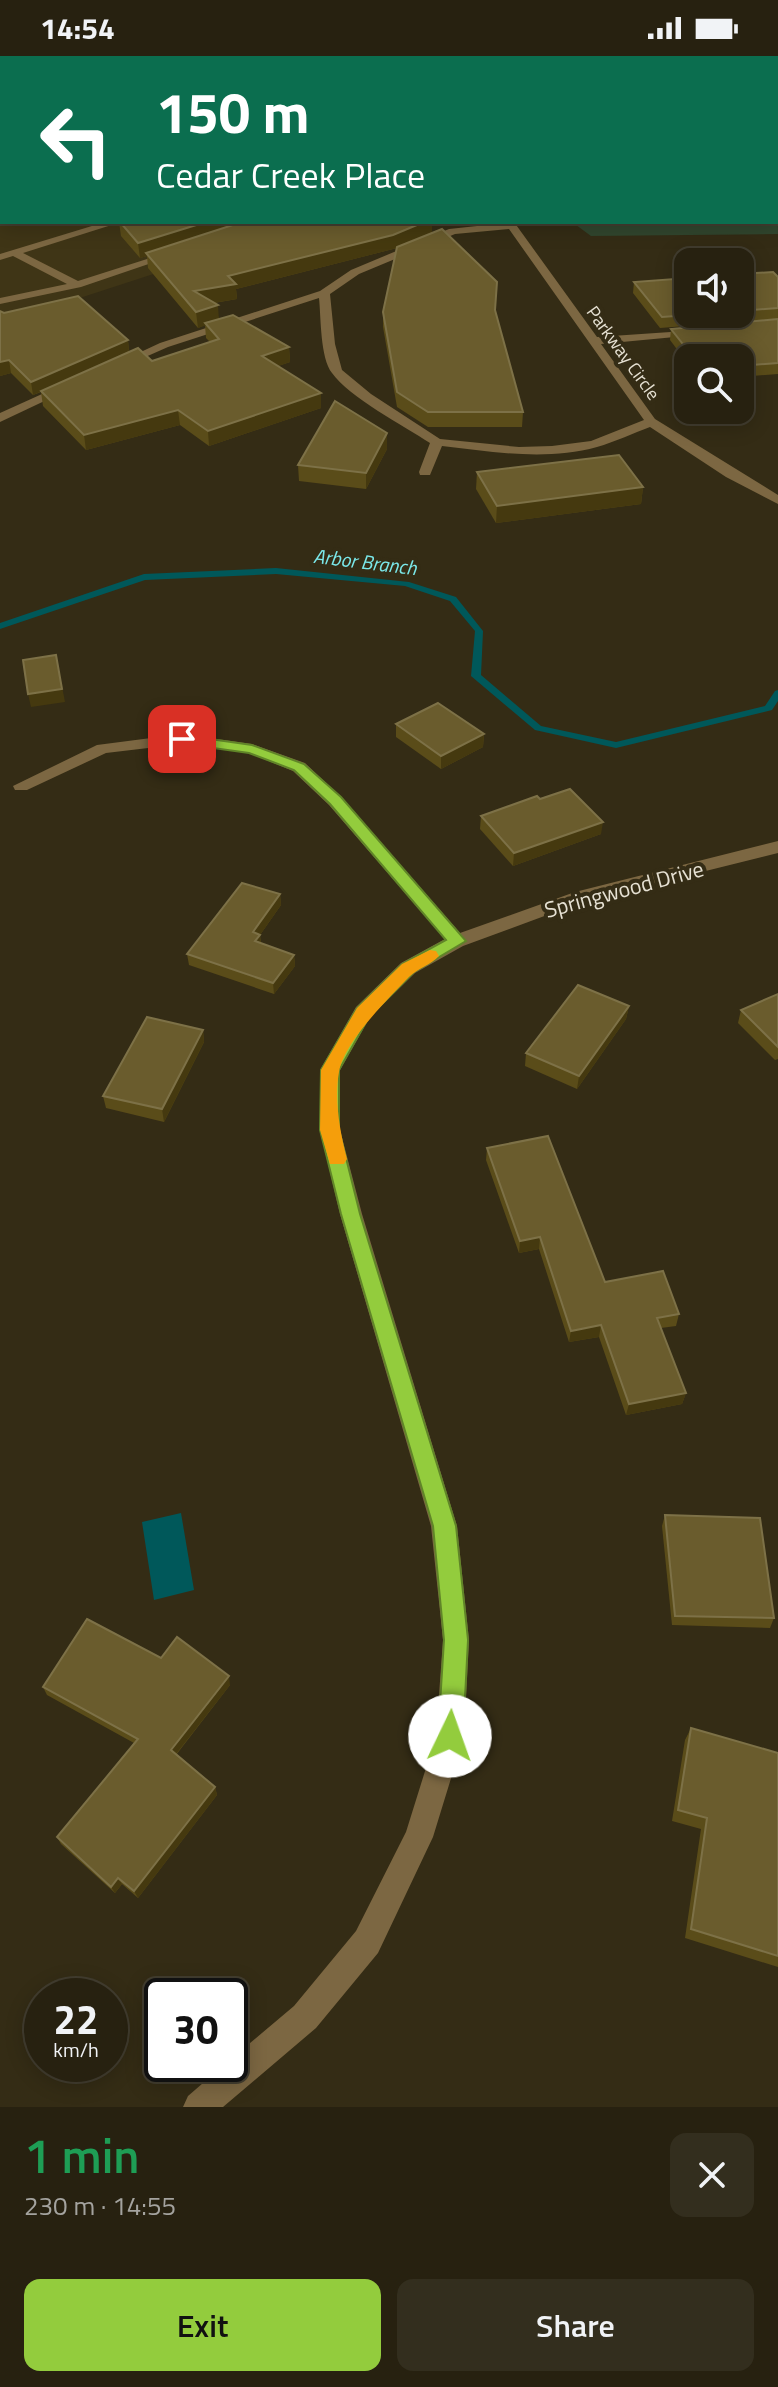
<!DOCTYPE html>
<html lang="en">
<head>
<meta charset="utf-8">
<style>
	:root { --surface:#272110; --page:#332e1e; --text:#f1f3f6; --muted:#a4a39f; --line:#433e30; --accent:#93cc3d }
	body { margin:0; font-family:"Titillium Web",sans-serif; background:var(--page); color:var(--text); height:100vh; display:flex; flex-direction:column; font-size:30px; white-space:nowrap }
	* { box-sizing:border-box; margin:0 }
	p { font-size:26px; color:var(--muted) }
	.icon { flex:none; width:44px; height:44px; fill:none; stroke:currentColor; stroke-width:2; stroke-linecap:round; stroke-linejoin:round }
	.map { position:relative; height:2051px; overflow:hidden }
	.details { display:flex; flex-direction:column; background:var(--surface); flex:1 }
	.details>* { flex:none }
	.hud { position:absolute; left:0px; top:0px; width:778px; height:168px; box-shadow:0 4px 20px #0003,0 0 0 2px var(--line); background:#0b6e4f; color:#fff; overflow:hidden }
	.tools { position:absolute; left:674px; top:192px; display:grid; gap:16px }
	.tools a { display:grid; place-items:center; width:80px; height:80px; border-radius:16px; background:var(--surface); box-shadow:0 4px 20px #0003,0 0 0 2px var(--line); font-size:40px }
	.speed { position:absolute; left:24px; top:1922px; display:flex; gap:16px; font-size:40px; font-weight:700; text-align:center }
	.speed>* { display:grid; place-content:center; width:104px; height:104px; border-radius:50%; background:var(--surface); box-shadow:0 4px 20px #0003,0 0 0 2px var(--line); line-height:1 }
	.speed small { font-size:20px; font-weight:400 }
	.speed .limit { border:4px solid #111; border-radius:12px; background:#fff; color:#111 }
	.pin { position:absolute; display:grid; place-items:center; width:68px; height:68px; color:#fff; margin:-34px; border-radius:16px; box-shadow:0 4px 12px #0006 }
	.me { position:absolute; width:88px; margin:-44px; rotate:3deg; stroke-linejoin:round; filter:drop-shadow(0 0 6px #0008) }
	.turn { display:flex; align-items:center; gap:28px; height:168px; padding:0 24px; font-size:36px }
	.turn .icon { width:104px; height:104px; stroke-width:2.5 }
	.turn b { display:block; font-size:56px; line-height:68px }
	.round { display:grid; place-items:center; flex:none; width:84px; height:84px; border-radius:16px; background:var(--page) }
	.headline { display:flex; align-items:center; justify-content:space-between; height:136px; padding:0 24px }
	h1 { font-size:48px; font-weight:600; line-height:60px; color:#1e9e55 }
	.cta { display:flex; gap:16px; margin-top:auto; padding:16px 24px }
	.cta a { flex:1; height:92px; border-radius:16px; background:var(--accent); color:#111; font-size:32px; font-weight:600; line-height:92px; text-align:center }
	.cta a+a { background:var(--page); color:var(--text) }
	.status { display:flex; justify-content:space-between; align-items:center; height:56px; padding:0 40px; background:var(--surface); direction:ltr }
	.status svg { height:22px; fill:currentColor }
	.map>svg:first-child { display:block }
	.built { fill:#3f3516 }
	.green { fill:#31462e }
	.water { fill:#00585a }
	.lines { fill:none; stroke-linecap:round; stroke-linejoin:round }
	.stream { fill:#00585a; fill-rule:evenodd }
	.minor { fill:#7c6742; fill-rule:evenodd }
	.major { fill:#cca04f; fill-rule:evenodd }
	.highway { fill:#ebb652; fill-rule:evenodd }
	.wall { fill:#5a4c19 }
	.shaded-wall { fill:#45390f }
	.building { fill:#6a5c2d; stroke:#7d7147; stroke-width:2 }
	.route { fill:#93cc3d; stroke:#608528; stroke-width:2 }
	.slow { fill:#f59e0b }
	.labels { text-anchor:middle; stroke-width:8; stroke-linejoin:round; paint-order:stroke }
	.far-street-label { font-size:18px; fill:#e6e1d3; stroke:#342c15 }
	.far-water-label { font-size:20px; font-style:italic; fill:#7be9eb; stroke:#342c15 }
	.street-label { font-size:22px; fill:#e6e1d3; stroke:#342c15 }
</style>
</head>
<body>
<div class="status"><b>14:54</b><svg viewBox="0 0 49 12"><path d="M0 12V9h3v3zM5 12V6h3v6zM10 12V3h3v9zM15 12V0h3v12zM26 1h20v11H26zM47 4h2v5h-2z"/></svg></div>
<div class="map">
<svg width="778" height="2051" viewBox="0 0 778 2051">
	<rect width="100%" height="100%" fill="#342c15"/>
	<g class="built">
		<polygon points="452,0 778,0 778,91 776,2 445,2"/>
		<polygon points="0,123 2,166 313,166 0,268"/>
	</g>
	<polygon class="green" points="776,91 778,178 591,180 572,166 776,166"/>
	<polygon class="water" points="181,1457 194,1534 154,1544 142,1466"/>
	<g class="lines">
		<polygon class="stream" points="276,512 409,526 456,541 483,575 481,619 541,670 616,686 765,650 775,635 778,634 778,645 772,654 616,692 535,674 471,620 475,575 450,545 405,530 276,518 145,524 0,573 0,567 144,518"/>
		<g class="minor">
			<rect x="776" y="88" width="2" height="6"/>
			<polygon points="105,166 121,166 23,197 78,225 169,196 178,198 81,231 0,248 0,242 67,228 13,200 0,204 0,198"/>
			<path d="M 514,166 L 597,281 L 700,274 L 700,278 L 696,279 L 601,288 L 655,363 L 778,439 L 778,448 L 726,421 L 650,371 C 633,377 615,386 597,391 C 546,405 493,396 442,390 L 430,419 L 420,419 L 419,416 L 430,387 C 404,370 349,341 332,317 C 320,302 321,261 319,242 L 168,291 L 125,310 L 115,308 L 160,287 L 320,235 L 351,214 L 449,173 ZM 509,173 L 644,364 L 591,385 L 552,390 L 519,391 L 440,383 L 371,338 L 342,314 L 335,288 L 330,238 L 359,218 L 455,178 Z"/>
			<polygon points="62,329 72,332 0,366 0,357"/>
			<polygon points="182,678 252,688 305,707 341,741 460,877 575,836 778,785 778,797 585,845 463,890 415,917 370,961 340,1014 340,1074 362,1158 457,1470 469,1584 464,1680 433,1781 378,1897 316,1972 223,2051 183,2051 188,2040 225,2008 230,2008 230,2004 294,1950 356,1875 406,1776 436,1680 443,1584 431,1470 340,1158 320,1074 320,1014 356,951 401,907 445,883 329,749 293,715 249,697 182,688 106,697 27,734 15,734 13,730 97,689"/>
		</g>
		<g class="major">
			<polygon points="535,0 549,0 534,2"/>
			<polygon points="603,0 611,0 612,2 604,2"/>
			<polygon points="0,161 2,166 6,166 0,168"/>
		</g>
		<g class="highway">
			<polygon points="174,0 191,0 173,2"/>
			<polygon points="270,0 286,0 269,2"/>
			<polygon points="0,43 2,43 0,50"/>
			<rect x="0" y="70" width="2" height="6"/>
		</g>
	</g>
	<g class="wall">
		<polygon points="119,166 432,177 495,255 523,356 522,371 428,371 397,351 383,271 383,256 397,192 236,233 237,243 214,247 219,263 289,291 290,306 278,310 321,337 321,352 209,390 180,369 86,394 43,350 41,336 33,339 11,317 0,320 4,257 128,284 129,296 152,305 210,286 206,282 205,269 198,272 148,212 147,200 140,202 121,180"/>
		<polygon points="740,218 778,221 778,263 660,272 633,237 634,226 688,258 740,258"/>
		<polygon points="778,263 778,318 740,321 740,302 688,302 688,308 670,284 671,273"/>
		<polygon points="387,393 366,433 299,425 298,409"/>
		<polygon points="477,416 643,431 641,448 496,467 476,433"/>
		<polygon points="396,668 484,678 483,691 441,713 396,681"/>
		<polygon points="540,743 601,778 513,810 480,773 481,760"/>
		<polygon points="280,838 281,849 260,879 261,887 294,899 295,910 274,938 189,909 187,898"/>
		<polygon points="778,938 778,1003 775,1004 738,967 741,954"/>
		<polygon points="629,950 626,963 577,1033 525,1010 526,997"/>
		<polygon points="203,974 204,986 164,1066 106,1052 103,1040"/>
		<polygon points="487,1092 605,1226 679,1258 676,1270 661,1272 686,1337 682,1348 626,1359 599,1281 569,1286 539,1193 519,1197 486,1104"/>
		<polygon points="665,1459 774,1562 770,1572 672,1569 662,1470"/>
		<polygon points="161,1602 230,1629 176,1699 215,1731 217,1739 138,1842 122,1828 115,1837 61,1788 57,1781 134,1687 47,1639 43,1631"/>
		<polygon points="691,1672 778,1697 778,1911 685,1882 701,1773 672,1765 685,1684"/>
	</g>
	<g class="shaded-wall">
		<polygon points="206,166 252,166 146,197 147,200 140,202 138,187"/>
		<polygon points="424,166 432,166 432,177 393,193 236,233 237,243 195,250 194,235 228,220"/>
		<polygon points="218,249 219,265 198,272 196,256"/>
		<polygon points="128,284 129,297 33,339 31,326"/>
		<polygon points="289,291 290,306 263,315 262,300"/>
		<polygon points="9,304 11,317 0,320 0,306"/>
		<polygon points="321,337 321,352 209,390 208,375"/>
		<polygon points="178,354 180,369 86,394 84,379"/>
		<polygon points="387,377 387,393 366,433 366,417"/>
		<polygon points="643,431 641,448 496,467 497,450"/>
		<polygon points="56,599 65,646 31,651 28,638"/>
		<polygon points="484,678 483,691 441,713 441,700"/>
		<polygon points="603,766 601,778 513,810 514,797"/>
		<polygon points="280,838 281,849 260,879 261,890 256,896 253,876"/>
		<polygon points="294,899 295,910 274,938 273,927"/>
		<polygon points="629,950 626,963 577,1033 579,1020"/>
		<polygon points="203,974 204,986 164,1066 162,1053"/>
		<polygon points="540,1181 539,1193 519,1197 520,1185"/>
		<polygon points="601,1269 599,1281 569,1286 571,1275"/>
		<polygon points="686,1337 682,1348 626,1359 629,1348"/>
		<polygon points="229,1620 230,1629 173,1702 171,1694"/>
		<polygon points="215,1731 217,1739 138,1842 134,1835"/>
		<polygon points="118,1822 122,1828 115,1837 111,1831"/>
	</g>
	<g class="building">
		<polygon points="120,166 206,166 138,187"/>
		<polygon points="242,166 424,166 393,179 228,220 236,228 194,235 218,249 196,256 146,197"/>
		<polygon points="442,173 497,226 495,254 523,356 428,356 397,336 383,256 397,191"/>
		<polygon points="773,216 778,221 778,252 740,255 740,218"/>
		<polygon points="688,222 688,258 703,258 662,261 634,226"/>
		<polygon points="78,240 128,284 31,326 9,304 0,306 0,255 4,257"/>
		<polygon points="233,259 289,291 262,300 321,337 208,375 178,354 84,379 41,335 138,292 152,305 219,283 205,267"/>
		<polygon points="778,263 778,307 740,310 740,302 694,302 671,273"/>
		<polygon points="335,345 387,377 366,417 298,409"/>
		<polygon points="619,399 643,431 497,450 477,416"/>
		<polygon points="56,599 62,633 28,638 23,604"/>
		<polygon points="438,647 484,678 441,700 396,668"/>
		<polygon points="570,733 603,766 514,797 481,760 537,740 540,743"/>
		<polygon points="242,827 280,838 253,876 260,879 255,885 294,899 273,927 187,898"/>
		<polygon points="578,929 629,950 579,1020 526,997"/>
		<polygon points="778,938 778,991 741,954"/>
		<polygon points="147,961 203,974 162,1053 103,1040"/>
		<polygon points="548,1080 605,1226 663,1215 679,1258 657,1262 686,1337 629,1348 601,1269 571,1275 540,1181 520,1185 487,1092"/>
		<polygon points="665,1459 760,1462 774,1562 675,1560"/>
		<polygon points="87,1563 161,1602 177,1581 229,1620 171,1694 215,1731 134,1835 118,1822 111,1831 57,1781 138,1683 43,1631"/>
		<polygon points="691,1672 778,1697 778,1900 691,1873 707,1762 678,1754"/>
	</g>
	<polygon class="route" points="182,679 252,689 304,708 341,741 466,885 414,916 369,961 339,1014 339,1074 360,1158 456,1470 468,1584 463,1680 459,1689 450,1693 442,1689 438,1680 444,1584 433,1470 341,1158 320,1074 321,1014 357,952 402,908 446,884 330,748 294,714 249,697 177,687 177,680"/>
	<path class="slow" d="M 430,894 L 436,895 L 439,900 C 431,909 418,912 409,921 C 388,943 344,986 339,1016 C 334,1044 340,1076 347,1103 L 344,1108 L 330,1108 L 320,1074 L 321,1014 L 357,952 L 402,908 Z"/>
	<g class="labels">
		<g class="far-street-label">
			<text transform="translate(623 297) rotate(54)" y="6">Parkway Circle</text>
		</g>
		<g class="far-water-label">
			<text transform="translate(365 506) rotate(7)" y="7">Arbor Branch</text>
		</g>
		<g class="street-label">
			<text transform="translate(624 833) rotate(-15)" y="8">Springwood Drive</text>
		</g>
	</g>
</svg>
<div class="tools">
<a><svg class="icon" aria-label="sound" viewBox="0 0 24 24"><path d="M4 9h4l5-4v14l-5-4H4zM17 9q2 3 0 6"/></svg></a>
<a><svg class="icon" aria-label="search" viewBox="0 0 24 24"><circle cx="10" cy="10" r="6"/><path d="M15 15l6 6"/></svg></a>
</div>
<div class="speed"><div>22<small>km/h</small></div><div class="limit">30</div></div>
<div class="pin" style="left:182px;top:683px;background:#d93025"><svg class="icon" aria-label="arrive" viewBox="0 0 24 24"><path d="M6 21V4h12l-3 4 3 4H6"/></svg></div>
<svg class="me" style="left:450px;top:1680px" viewBox="-20 -20 40 40"><circle r="19" fill="#fff"/><path d="M0-13L10 11 0 6-10 11z" fill="#93cc3d"/></svg>
<div class="hud">
<div class="turn"><svg class="icon" aria-label="left" viewBox="0 0 24 24"><path d="M17 20v-9H6M10 6l-5 5 5 5"/></svg><div><b>150 m</b>Cedar Creek Place</div></div>
</div>
</div>
<section class="details">
<div class="headline"><div><h1>1 min</h1><p>230 m · 14:55</p></div><a class="round"><svg class="icon" aria-label="close" viewBox="0 0 24 24"><path d="M6 6l12 12M18 6L6 18"/></svg></a></div>
<div class="cta"><a>Exit</a><a>Share</a></div>
</section>
</body>
</html>
